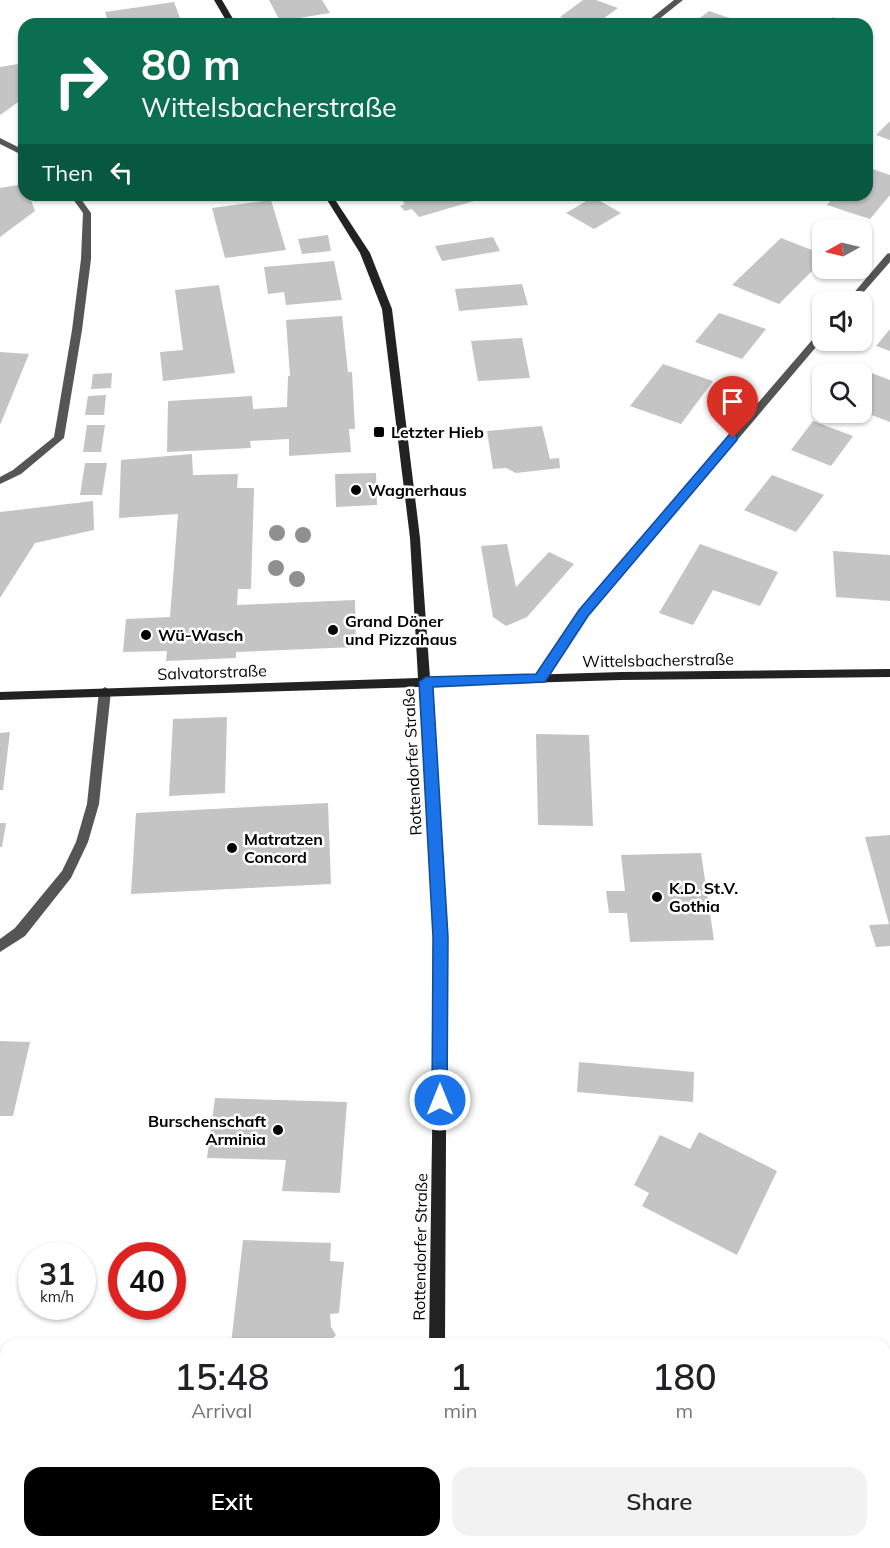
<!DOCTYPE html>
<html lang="en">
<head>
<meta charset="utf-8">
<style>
	:root { --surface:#fff; --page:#f2f2f2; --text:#202124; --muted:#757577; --accent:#000 }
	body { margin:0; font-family:Mulish,sans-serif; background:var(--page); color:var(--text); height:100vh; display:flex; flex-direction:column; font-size:22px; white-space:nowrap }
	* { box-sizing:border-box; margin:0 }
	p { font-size:20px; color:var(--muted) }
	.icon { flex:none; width:33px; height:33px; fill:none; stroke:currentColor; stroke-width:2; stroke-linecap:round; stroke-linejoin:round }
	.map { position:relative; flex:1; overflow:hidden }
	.sheet { position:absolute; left:0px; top:1338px; width:891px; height:210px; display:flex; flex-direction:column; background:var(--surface); border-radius:18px 18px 0 0; box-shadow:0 2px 4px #0004 }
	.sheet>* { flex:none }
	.hud { position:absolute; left:18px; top:18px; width:855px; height:183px; border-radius:18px; box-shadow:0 2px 4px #0004; background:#0b6e4f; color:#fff; overflow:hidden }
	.needle { width:39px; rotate:262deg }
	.buttons { position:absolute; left:812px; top:219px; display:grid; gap:12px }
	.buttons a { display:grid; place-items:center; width:60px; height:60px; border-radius:12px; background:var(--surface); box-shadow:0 2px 4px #0004; font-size:30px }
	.speed { position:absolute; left:18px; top:1242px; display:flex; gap:12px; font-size:30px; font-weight:700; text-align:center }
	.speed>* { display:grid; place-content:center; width:78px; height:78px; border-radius:50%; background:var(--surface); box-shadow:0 2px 4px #0004; line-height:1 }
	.speed small { font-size:15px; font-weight:400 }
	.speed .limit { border:9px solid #d22; background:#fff; color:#111 }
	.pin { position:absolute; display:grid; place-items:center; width:51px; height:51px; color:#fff; margin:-62px -26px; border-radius:50% 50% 50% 0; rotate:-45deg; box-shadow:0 0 6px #0007 }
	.pin .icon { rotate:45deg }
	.me { position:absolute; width:66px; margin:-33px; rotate:0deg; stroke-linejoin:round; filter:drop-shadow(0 0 4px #0008) }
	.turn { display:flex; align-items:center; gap:21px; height:126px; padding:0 24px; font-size:27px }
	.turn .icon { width:78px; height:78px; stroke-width:2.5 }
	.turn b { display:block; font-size:42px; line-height:51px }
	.then { display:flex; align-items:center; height:57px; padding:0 24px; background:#0003; gap:12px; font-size:22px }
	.eta { display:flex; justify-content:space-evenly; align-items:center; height:102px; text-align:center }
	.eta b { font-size:36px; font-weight:600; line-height:42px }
	.action { display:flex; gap:12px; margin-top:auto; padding:12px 24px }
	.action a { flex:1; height:69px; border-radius:18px; background:var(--accent); color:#fff; font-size:24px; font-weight:600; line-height:69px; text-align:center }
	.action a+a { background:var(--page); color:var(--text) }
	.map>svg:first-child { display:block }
	.building { fill:#c4c4c4 }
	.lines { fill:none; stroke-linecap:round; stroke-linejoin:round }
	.lane { fill:#555; fill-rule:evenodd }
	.street { fill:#555; fill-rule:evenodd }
	.secondary { fill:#222; fill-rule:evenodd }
	.tree { fill:#8f8f8f }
	.route { fill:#1a73e8; stroke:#114b97; stroke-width:1.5 }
	.poi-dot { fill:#000; stroke:#fff; stroke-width:2 }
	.labels { text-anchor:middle; stroke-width:5; stroke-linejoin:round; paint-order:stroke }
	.poi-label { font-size:16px; font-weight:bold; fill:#000; stroke:#fff; text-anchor:start }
	.street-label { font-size:16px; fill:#000; stroke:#fff }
</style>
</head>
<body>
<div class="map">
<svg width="890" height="1548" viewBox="0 0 890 1548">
	<rect width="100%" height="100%" fill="#fff"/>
	<g class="building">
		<polygon points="269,0 322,0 330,13 280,21"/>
		<polygon points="583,0 596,0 618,8 596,24 580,24 560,17"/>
		<polygon points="174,2 180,18 154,22 155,24 109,24 105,12"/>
		<polygon points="709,11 738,21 735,24 692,24"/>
		<polygon points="833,17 852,23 852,24 826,24"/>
		<polygon points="24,63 24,98 0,115 0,67"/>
		<polygon points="890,121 890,140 876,135"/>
		<polygon points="867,167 890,175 890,195 870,219 827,205 835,195 867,195"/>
		<polygon points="24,184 24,195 29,195 35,211 0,237 0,188"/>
		<polygon points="468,195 474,201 419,217 412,209 405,211 400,206 405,204 398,196"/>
		<polygon points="593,197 621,213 594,229 566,213"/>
		<polygon points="271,200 286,250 225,258 212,208"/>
		<polygon points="328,235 331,251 302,254 298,239"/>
		<polygon points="493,237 500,251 442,261 435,246"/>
		<polygon points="781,238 822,254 822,261 779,304 732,285"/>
		<polygon points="334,261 342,300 286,305 284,292 268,294 264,267"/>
		<polygon points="522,284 528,305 459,311 455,289"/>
		<polygon points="219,285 235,373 163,381 160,352 183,350 175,290"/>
		<polygon points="719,313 766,329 742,359 695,342"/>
		<polygon points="342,316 348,372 352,372 355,429 349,429 351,452 289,456 289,439 250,441 251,448 167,452 168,401 252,396 253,409 287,407 288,376 290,376 286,320"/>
		<polygon points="890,329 890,351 876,346"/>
		<polygon points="522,338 530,378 478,381 471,341"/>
		<polygon points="0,352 29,354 0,425"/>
		<polygon points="663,364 713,381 681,424 630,406"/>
		<polygon points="853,366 890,380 890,422 861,411 861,374 846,374"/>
		<polygon points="112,373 111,388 91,389 93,374"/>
		<polygon points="106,395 104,415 85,415 88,396"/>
		<polygon points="813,421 853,436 831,466 791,450"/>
		<polygon points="87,425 105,425 101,452 83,452"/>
		<polygon points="542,426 550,459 559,458 560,468 516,473 506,468 493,469 487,431"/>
		<polygon points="192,454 193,475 238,474 237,488 254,488 251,589 238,589 237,605 355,600 356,647 236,652 236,658 166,661 167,651 123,652 126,619 170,617 178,514 119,518 121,460"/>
		<polygon points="85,463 107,463 102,495 80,495"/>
		<polygon points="376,473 377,505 336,507 335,474"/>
		<polygon points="772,475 824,495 796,532 744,510"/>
		<polygon points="93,501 94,530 35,543 0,598 0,512"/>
		<polygon points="507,544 516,587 549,552 574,564 527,617 506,626 493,617 481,546"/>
		<polygon points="700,544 778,572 760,606 713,590 693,625 659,613"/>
		<polygon points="833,551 890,555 890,601 836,597"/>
		<polygon points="227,717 225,793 169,796 173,719"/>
		<polygon points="10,732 3,790 0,790 0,733"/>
		<polygon points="536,734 589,735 593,826 538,825"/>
		<polygon points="328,803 331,884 131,894 136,813"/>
		<polygon points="0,823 6,823 2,847 0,847"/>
		<polygon points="890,835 890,946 876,947 869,925 889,924 865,837"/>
		<polygon points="701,853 714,940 630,942 627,913 609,913 606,891 625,891 621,855"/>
		<polygon points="0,1041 30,1042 13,1116 0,1116"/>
		<polygon points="579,1062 694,1072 693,1102 577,1092"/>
		<polygon points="215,1098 347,1102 340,1193 282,1191 286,1160 207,1158"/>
		<polygon points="699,1132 777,1171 737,1255 642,1206 649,1193 634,1185 660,1135 690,1149"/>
		<polygon points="243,1240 331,1243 330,1261 344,1262 339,1313 330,1314 331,1327 336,1335 327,1344 309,1344 306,1341 288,1342 287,1344 231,1344"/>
		<polygon points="105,1543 172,1546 172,1548 104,1548"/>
	</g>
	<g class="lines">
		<g class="lane">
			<polygon points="0,138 24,150 24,156 0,144"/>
			<polygon points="70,195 78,195 91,213 91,259 82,330 64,438 21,474 0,484 0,477 13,470 54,437 72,330 81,259 83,213"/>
		</g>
		<g class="street">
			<polygon points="674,0 683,0 653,24 644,24"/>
			<polygon points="890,253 890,262 855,302 846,302 887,254"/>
			<polygon points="822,331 822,340 588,616 544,681 536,681 534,678 536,675 580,610 819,332"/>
			<polygon points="105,687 111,691 99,804 88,842 71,878 25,936 0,952 0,939 15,928 62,871 76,842 87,804 99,691"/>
		</g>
		<g class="secondary">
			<polygon points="214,0 222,0 236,24 228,24"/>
			<polygon points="324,195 332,195 370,253 392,309 420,538 430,678 621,672 890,669 890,677 621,680 430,686 447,937 445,1344 429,1344 435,937 419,687 0,700 0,692 418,678 410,538 382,309 360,253"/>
			<rect x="428" y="1542" width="16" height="6"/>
		</g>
	</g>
	<g class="tree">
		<circle cx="277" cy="533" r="8"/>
		<circle cx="303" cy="535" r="8"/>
		<circle cx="276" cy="568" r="8"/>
		<circle cx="297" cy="579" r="8"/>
	</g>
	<polygon class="route" points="733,434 737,435 737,440 588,616 545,682 433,687 448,937 447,1100 445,1105 440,1108 434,1105 432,1100 433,937 419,682 426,677 536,674 579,610 729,435"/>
	<g class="poi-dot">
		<rect x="373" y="426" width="12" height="12" rx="3"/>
		<circle cx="356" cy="490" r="6"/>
		<circle cx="333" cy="630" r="6"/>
		<circle cx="146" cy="635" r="6"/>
		<circle cx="232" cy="848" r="6"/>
		<circle cx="657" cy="897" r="6"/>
		<circle cx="278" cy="1130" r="6"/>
	</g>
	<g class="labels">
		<g class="poi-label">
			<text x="391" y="438">Letzter Hieb</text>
			<text x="368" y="496">Wagnerhaus</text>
			<text x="345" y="627">Grand Döner<tspan x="345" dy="18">und Pizzahaus</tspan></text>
			<text x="158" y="641">Wü-Wasch</text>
			<text x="244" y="845">Matratzen<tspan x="244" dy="18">Concord</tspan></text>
			<text x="669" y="894">K.D. St.V.<tspan x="669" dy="18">Gothia</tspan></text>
			<text x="266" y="1127" text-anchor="end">Burschenschaft<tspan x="266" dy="18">Arminia</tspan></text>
		</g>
		<g class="street-label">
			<text transform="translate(658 660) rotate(-1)" y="6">Wittelsbacherstraße</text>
			<text transform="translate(212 672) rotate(-2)" y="6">Salvatorstraße</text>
			<text transform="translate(412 762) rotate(-93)" y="6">Rottendorfer Straße</text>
			<text transform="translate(420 1247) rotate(-89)" y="6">Rottendorfer Straße</text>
		</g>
	</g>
</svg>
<div class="buttons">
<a><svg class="needle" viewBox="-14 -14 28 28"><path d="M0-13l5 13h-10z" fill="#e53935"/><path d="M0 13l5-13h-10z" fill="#757577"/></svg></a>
<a><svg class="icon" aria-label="sound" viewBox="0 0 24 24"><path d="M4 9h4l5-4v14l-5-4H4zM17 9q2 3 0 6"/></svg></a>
<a><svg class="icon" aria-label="search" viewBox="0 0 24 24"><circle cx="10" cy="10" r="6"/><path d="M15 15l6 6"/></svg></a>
</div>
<div class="speed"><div>31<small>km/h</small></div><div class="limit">40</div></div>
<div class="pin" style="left:733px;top:438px;background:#d93025"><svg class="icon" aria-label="arrive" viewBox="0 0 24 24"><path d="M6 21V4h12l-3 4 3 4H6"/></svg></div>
<svg class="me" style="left:440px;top:1100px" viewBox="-20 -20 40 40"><circle r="17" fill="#1a73e8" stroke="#fff" stroke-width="3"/><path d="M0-11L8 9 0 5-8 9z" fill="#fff"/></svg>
<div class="hud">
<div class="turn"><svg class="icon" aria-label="right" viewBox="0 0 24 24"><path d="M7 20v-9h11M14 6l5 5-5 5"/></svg><div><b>80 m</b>Wittelsbacherstraße</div></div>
<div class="then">Then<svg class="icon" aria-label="left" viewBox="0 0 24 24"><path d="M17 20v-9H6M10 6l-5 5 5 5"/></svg></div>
</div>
<section class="sheet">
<div class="eta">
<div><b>15:48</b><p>Arrival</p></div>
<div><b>1</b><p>min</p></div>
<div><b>180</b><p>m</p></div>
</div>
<div class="action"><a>Exit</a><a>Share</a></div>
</section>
</div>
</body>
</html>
